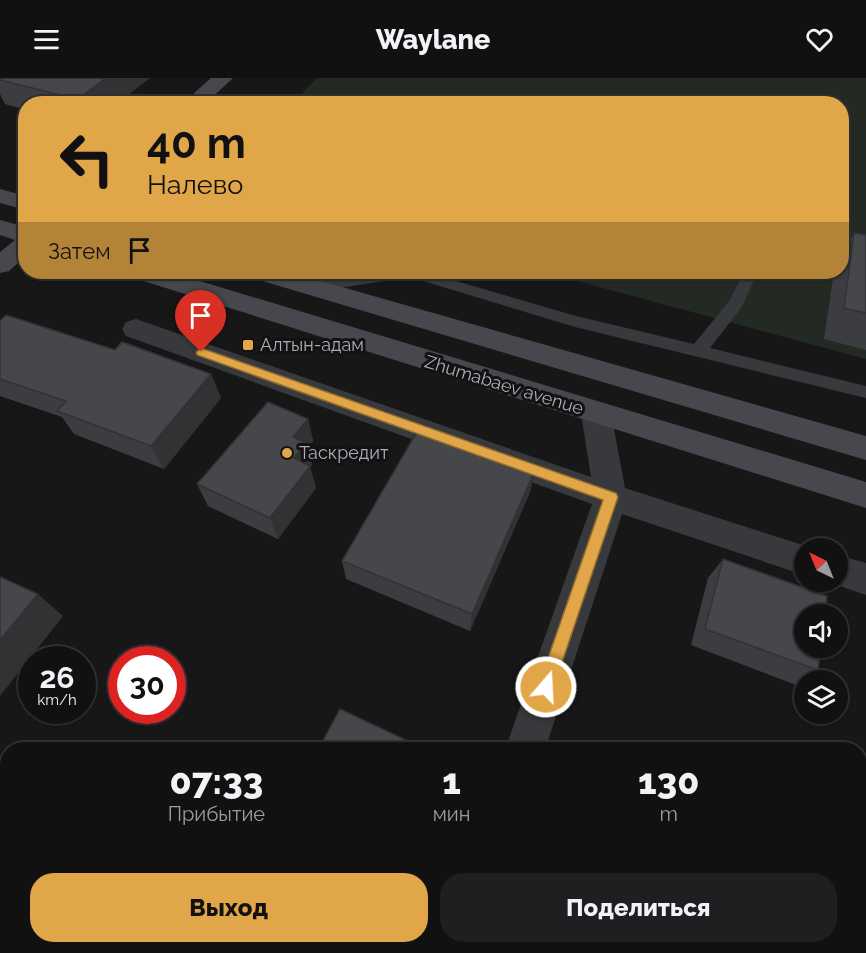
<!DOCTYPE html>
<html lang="ru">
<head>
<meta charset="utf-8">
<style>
	:root { --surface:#111112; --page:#1e1f20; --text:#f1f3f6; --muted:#9c9d9f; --line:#303132; --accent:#e0a647 }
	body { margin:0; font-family:Raleway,sans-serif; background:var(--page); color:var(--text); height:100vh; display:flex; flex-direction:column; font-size:22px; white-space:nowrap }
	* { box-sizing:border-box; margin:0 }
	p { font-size:20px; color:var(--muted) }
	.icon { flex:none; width:33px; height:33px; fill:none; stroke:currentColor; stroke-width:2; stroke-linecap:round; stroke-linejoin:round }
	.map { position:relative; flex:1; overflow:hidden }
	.panel { position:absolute; left:0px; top:664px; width:867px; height:212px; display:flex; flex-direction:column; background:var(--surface); border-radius:24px 24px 0 0; box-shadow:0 2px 4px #0004,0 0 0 2px var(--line) }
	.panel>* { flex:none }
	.guide { position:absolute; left:18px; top:18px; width:831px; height:183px; border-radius:24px; box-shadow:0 2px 4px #0004,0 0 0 2px var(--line); background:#e0a647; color:#111; overflow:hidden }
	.needle { width:39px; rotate:317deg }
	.buttons { position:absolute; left:794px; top:460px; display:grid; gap:12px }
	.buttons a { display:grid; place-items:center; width:54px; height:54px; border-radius:50%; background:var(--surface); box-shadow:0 2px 4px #0004,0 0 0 2px var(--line); font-size:30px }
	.speed { position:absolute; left:18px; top:568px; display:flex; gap:12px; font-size:30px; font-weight:700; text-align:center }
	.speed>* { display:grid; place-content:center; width:78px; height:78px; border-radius:50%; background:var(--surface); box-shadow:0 2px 4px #0004,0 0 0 2px var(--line); line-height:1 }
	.speed small { font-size:15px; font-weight:400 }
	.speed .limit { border:9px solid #d22; background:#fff; color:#111 }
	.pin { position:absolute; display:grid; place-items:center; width:51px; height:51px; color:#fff; margin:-62px -26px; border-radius:50% 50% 50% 0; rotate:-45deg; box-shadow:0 0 6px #0007 }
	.pin .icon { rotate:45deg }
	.me { position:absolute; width:66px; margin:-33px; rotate:19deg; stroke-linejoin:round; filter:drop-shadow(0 0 4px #0008) }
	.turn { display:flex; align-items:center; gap:21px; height:126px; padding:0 30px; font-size:27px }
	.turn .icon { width:78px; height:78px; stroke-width:2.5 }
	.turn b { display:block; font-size:42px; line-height:51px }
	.then { display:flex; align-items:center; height:57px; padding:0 30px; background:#0003; gap:12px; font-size:22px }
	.eta { display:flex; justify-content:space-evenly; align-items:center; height:102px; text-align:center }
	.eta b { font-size:36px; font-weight:800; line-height:42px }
	.button { display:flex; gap:12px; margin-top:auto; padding:12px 30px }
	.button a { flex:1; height:69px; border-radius:24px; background:var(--accent); color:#111; font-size:24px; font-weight:800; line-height:69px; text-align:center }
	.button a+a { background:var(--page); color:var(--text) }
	header { display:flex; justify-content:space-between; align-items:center; height:78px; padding:0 30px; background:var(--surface); font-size:27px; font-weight:800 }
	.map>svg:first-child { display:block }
	.green { fill:#232a24 }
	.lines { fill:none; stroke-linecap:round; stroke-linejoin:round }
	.lane { fill:#38393d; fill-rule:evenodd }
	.street { fill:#38393d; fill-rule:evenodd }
	.secondary { fill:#46484d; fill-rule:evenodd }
	.wall { fill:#3c3d40 }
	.shaded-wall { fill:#313234 }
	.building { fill:#46474b; stroke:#313234; stroke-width:1.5 }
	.route { fill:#e0a647; stroke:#926c2e; stroke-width:1.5 }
	.poi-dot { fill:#e0a647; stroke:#121213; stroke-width:2 }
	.labels { text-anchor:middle; stroke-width:6; stroke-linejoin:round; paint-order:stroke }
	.poi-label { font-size:18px; fill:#aaaeb7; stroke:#121213; text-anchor:start }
	.street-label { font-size:18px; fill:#aaaeb7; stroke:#121213 }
</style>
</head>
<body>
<header><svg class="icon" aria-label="menu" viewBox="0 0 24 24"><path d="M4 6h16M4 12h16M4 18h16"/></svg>Waylane<svg class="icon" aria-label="heart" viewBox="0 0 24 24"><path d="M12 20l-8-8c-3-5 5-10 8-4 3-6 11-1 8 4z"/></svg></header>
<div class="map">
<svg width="866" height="875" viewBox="0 0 866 875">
	<rect width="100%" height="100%" fill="#171718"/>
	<polygon class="green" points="317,0 866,0 866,281 544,194 842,194 842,26 292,26"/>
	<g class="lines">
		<polygon class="lane" points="382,194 425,194 576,238 694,266 730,222 744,194 758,194 741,230 710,270 866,308 866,320 575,249 410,199 313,214 305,209 313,204"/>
		<g class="street">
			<polygon points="136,241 591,399 581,335 585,327 596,324 607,327 611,335 625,410 815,471 804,471 804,497 622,436 545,672 505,672 592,426 126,258 122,251 126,244"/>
			<polygon points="837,477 866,485 866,517 828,504 837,504"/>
			<polygon points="434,868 481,868 478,875 432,875"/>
		</g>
		<g class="secondary">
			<polygon points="211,0 233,0 205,26 182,26"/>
			<polygon points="0,111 26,118 26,132 0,125"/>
			<polygon points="0,142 26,149 26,178 9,193 0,195 0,174 15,162 0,157"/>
			<polygon points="130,194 170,194 866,404 866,430 134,200"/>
			<polygon points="248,194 289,194 866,358 866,382 252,200"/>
		</g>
	</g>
	<g class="wall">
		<polygon points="0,0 117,26 26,26 26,32 5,26 0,16"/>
		<polygon points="854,155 866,157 866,272 824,261 834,194 842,194 842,176"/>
		<polygon points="618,194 652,194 648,202"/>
		<polygon points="0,243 211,296 221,320 164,391 74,356 62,339 0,318"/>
		<polygon points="308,341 313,363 308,371 312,387 310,389 316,410 278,461 208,428 197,406"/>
		<polygon points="535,392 530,414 470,553 346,501 342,483"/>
		<polygon points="723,481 818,592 796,607 691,567 708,500"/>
		<polygon points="738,868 779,868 794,875 737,875"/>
	</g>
	<g class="shaded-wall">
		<polygon points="106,0 150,0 117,26 79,26 77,21"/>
		<polygon points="211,296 221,320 164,391 151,368"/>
		<polygon points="308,341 313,363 308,371 312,387 310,389 316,410 278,461 270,440 294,380 293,359"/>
		<polygon points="535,392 530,414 470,553 472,536"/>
		<polygon points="38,516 63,538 0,618 0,562"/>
		<polygon points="95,868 112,868 123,874 122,875 107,875"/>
		<polygon points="392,868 394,868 392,875 390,875"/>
	</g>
	<g class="building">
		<polygon points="0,0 106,0 77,21 0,2"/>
		<polygon points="854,155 866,157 866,235 844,230"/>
		<polygon points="6,237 115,272 122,264 211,296 151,368 57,333 66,323 0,301 0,243"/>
		<polygon points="268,324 308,341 293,359 306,365 294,380 310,388 270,440 197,406"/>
		<polygon points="418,352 535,392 472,536 342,483"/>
		<polygon points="723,481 827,518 825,537 804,537 804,570 821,570 818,592 705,551"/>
		<polygon points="0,499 38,516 0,562"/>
		<polygon points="340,631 427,672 318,672"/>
		<polygon points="18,868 95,868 107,875 14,875"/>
		<polygon points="225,868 392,868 390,875 222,875"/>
		<polygon points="760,868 779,868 794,875 759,875"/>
	</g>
	<polygon class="route" points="201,270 616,415 618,419 552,614 546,617 541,614 538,609 603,422 197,277 196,274"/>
	<g class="poi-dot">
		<rect x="242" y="261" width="12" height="12" rx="3"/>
		<circle cx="287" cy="375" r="6"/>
	</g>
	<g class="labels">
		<g class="poi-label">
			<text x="260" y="273">Алтын-адам</text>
			<text x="299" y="381">Таскредит</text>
		</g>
		<g class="street-label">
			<text transform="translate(504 307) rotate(17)" y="6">Zhumabaev avenue</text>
		</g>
	</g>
</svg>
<div class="buttons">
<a><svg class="needle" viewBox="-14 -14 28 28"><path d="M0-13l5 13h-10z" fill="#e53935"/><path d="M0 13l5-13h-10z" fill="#9c9d9f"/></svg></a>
<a><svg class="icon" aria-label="sound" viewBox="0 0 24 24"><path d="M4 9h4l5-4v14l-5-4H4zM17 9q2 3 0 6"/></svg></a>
<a><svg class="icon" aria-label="layers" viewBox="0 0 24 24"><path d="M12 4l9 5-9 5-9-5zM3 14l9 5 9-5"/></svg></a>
</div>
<div class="speed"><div>26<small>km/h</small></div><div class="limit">30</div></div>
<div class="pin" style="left:201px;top:274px;background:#d93025"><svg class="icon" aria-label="arrive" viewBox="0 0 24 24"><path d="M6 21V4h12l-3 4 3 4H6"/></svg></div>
<svg class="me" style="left:546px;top:609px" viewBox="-20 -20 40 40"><circle r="17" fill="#e0a647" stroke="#fff" stroke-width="3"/><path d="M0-11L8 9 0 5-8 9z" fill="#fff"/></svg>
<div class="guide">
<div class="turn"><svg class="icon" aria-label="left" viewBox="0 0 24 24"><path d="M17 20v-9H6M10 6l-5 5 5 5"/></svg><div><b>40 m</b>Налево</div></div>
<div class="then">Затем<svg class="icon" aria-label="arrive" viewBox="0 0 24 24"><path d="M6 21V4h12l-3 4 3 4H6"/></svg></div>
</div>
<section class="panel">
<div class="eta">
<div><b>07:33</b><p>Прибытие</p></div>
<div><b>1</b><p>мин</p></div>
<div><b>130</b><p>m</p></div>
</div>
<div class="button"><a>Выход</a><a>Поделиться</a></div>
</section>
</div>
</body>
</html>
